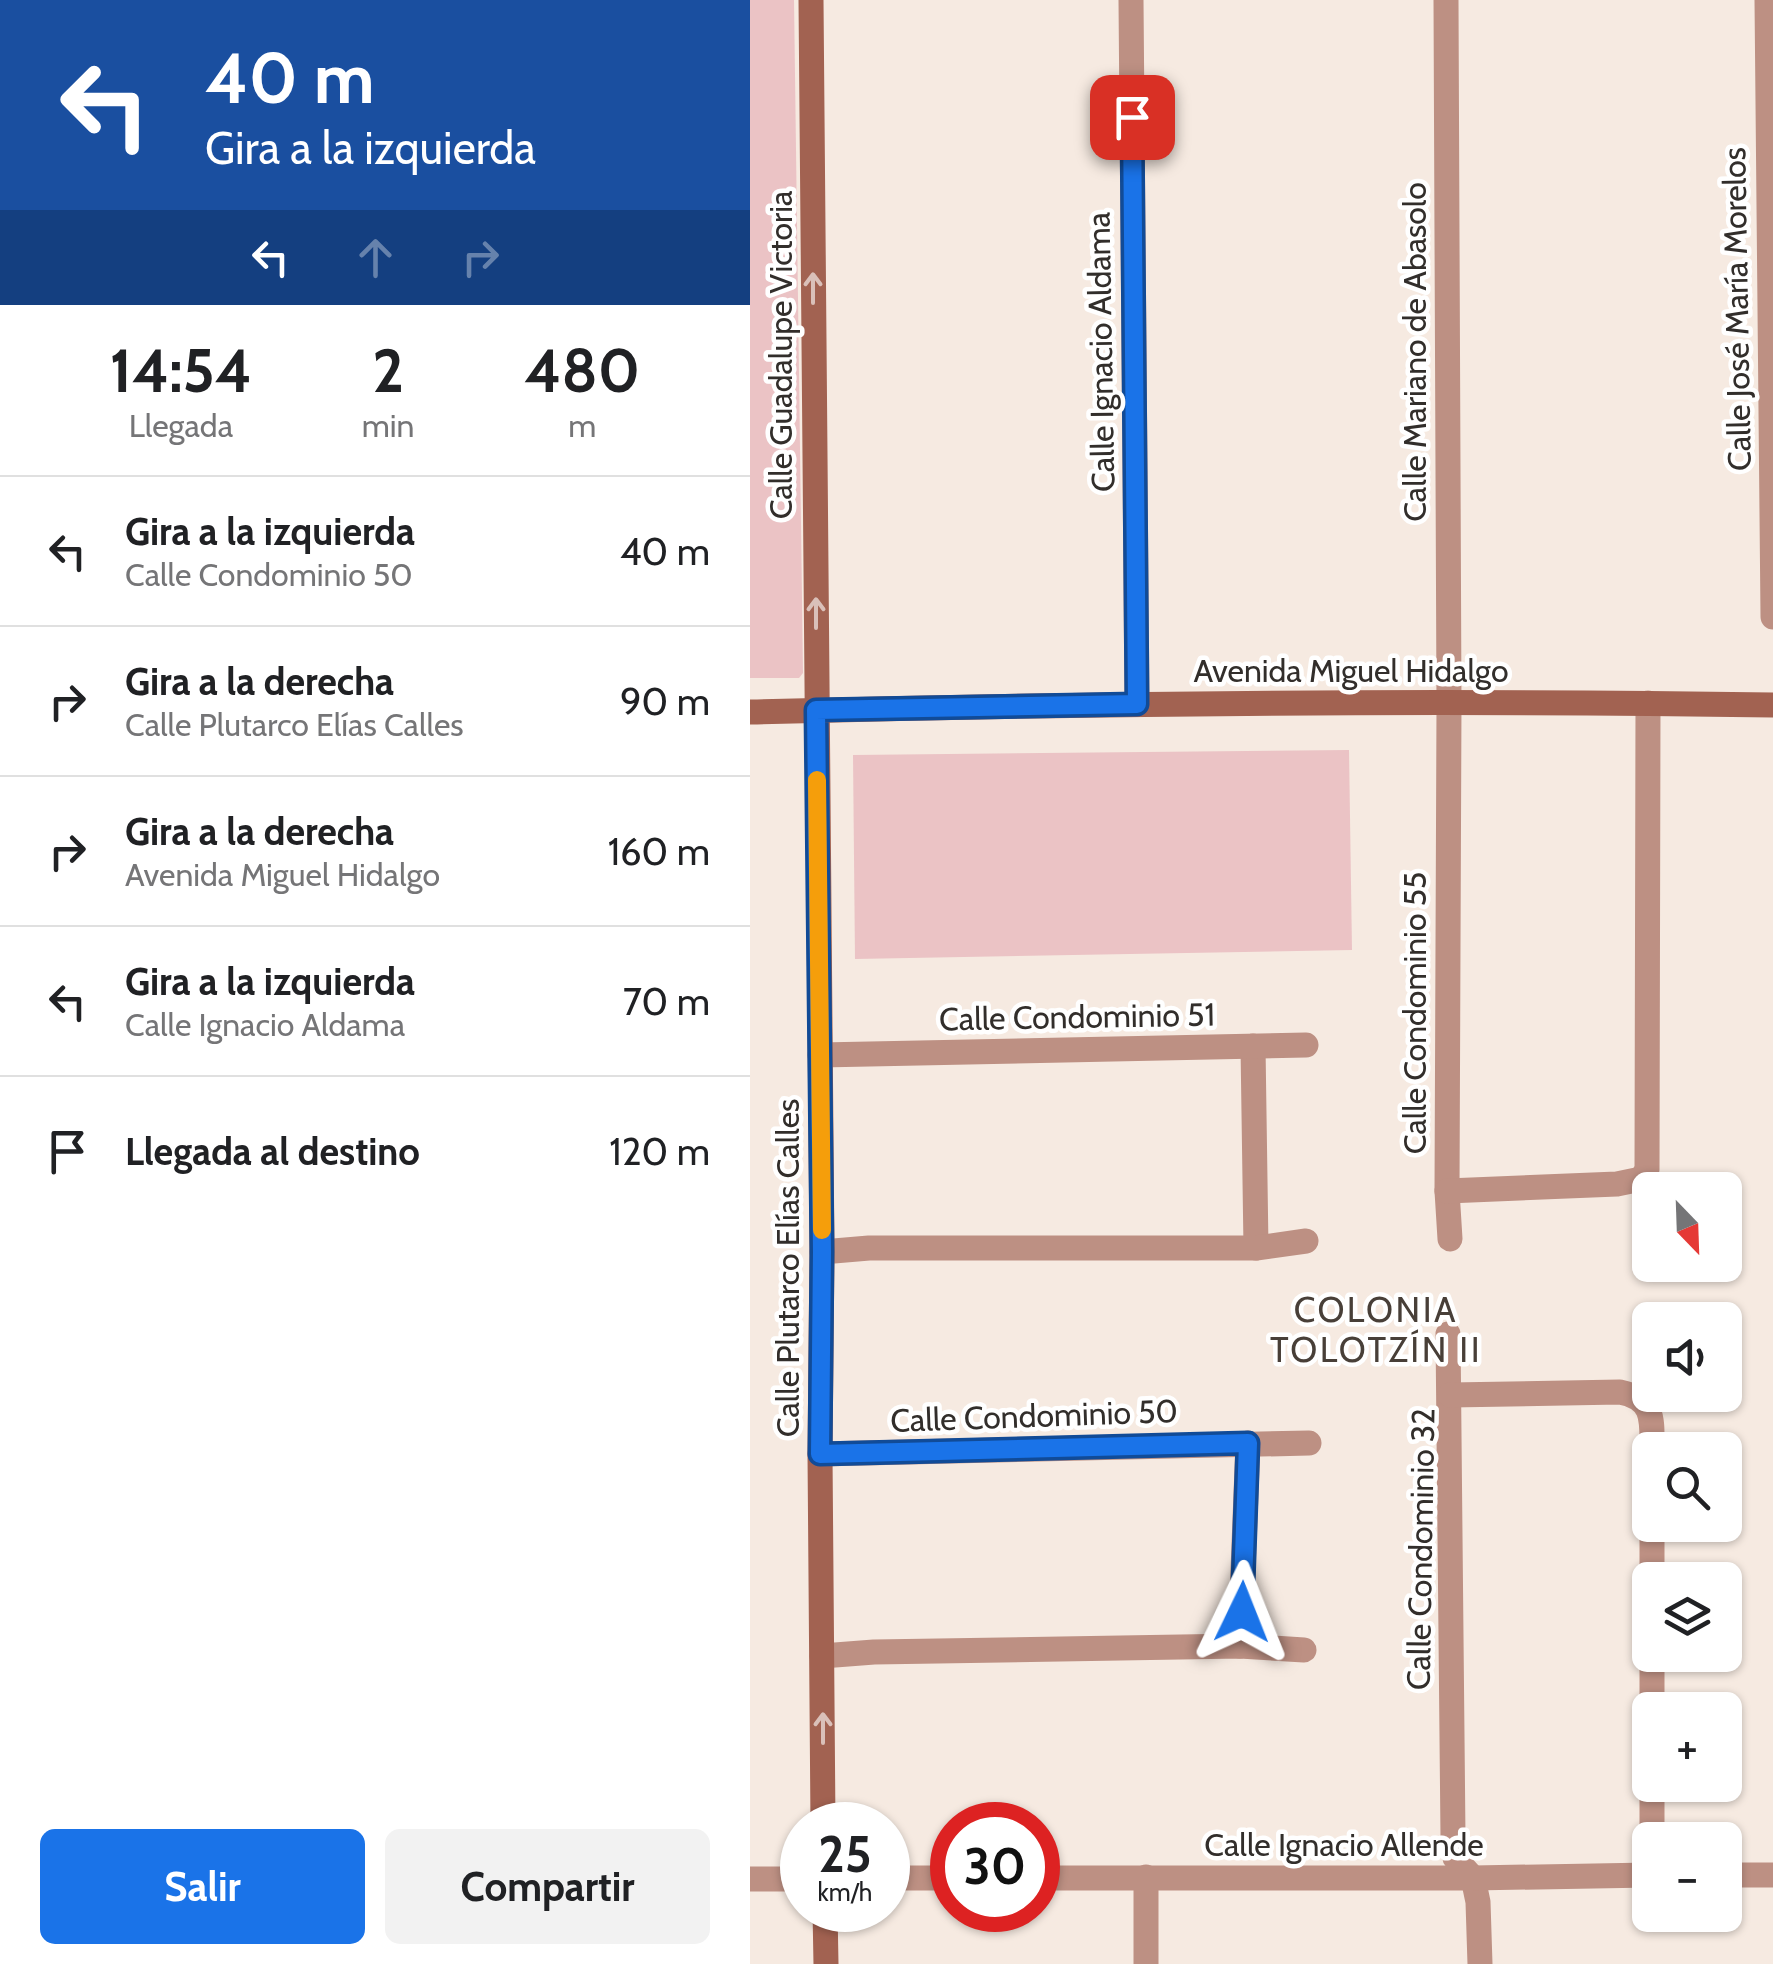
<!DOCTYPE html>
<html lang="es">
<head>
<meta charset="utf-8">
<style>
	:root { --surface:#fff; --page:#f2f2f2; --text:#202124; --muted:#757577; --line:#e0e0e0; --accent:#1a73e8 }
	body { margin:0; font-family:Cabin,sans-serif; background:var(--page); color:var(--text); height:100vh; display:flex; flex-direction:column; font-size:38px; white-space:nowrap }
	* { box-sizing:border-box; margin:0 }
	p { font-size:32px; color:var(--muted) }
	.icon { flex:none; width:55px; height:55px; fill:none; stroke:currentColor; stroke-width:2; stroke-linecap:round; stroke-linejoin:round }
	.map { position:relative; flex:1; overflow:hidden }
	.panel { display:flex; flex-direction:column; background:var(--surface); width:750px }
	.panel>* { flex:none }
	.banner { background:#1a4fa0; color:#fff; overflow:hidden }
	.needle { width:65px; rotate:157deg }
	.tools { position:absolute; left:882px; top:1172px; display:grid; gap:20px }
	.tools a { display:grid; place-items:center; width:110px; height:110px; border-radius:15px; background:var(--surface); box-shadow:0 2px 8px #0004; font-size:50px }
	.speed { position:absolute; left:30px; top:1802px; display:flex; gap:20px; font-size:50px; font-weight:700; text-align:center }
	.speed>* { display:grid; place-content:center; width:130px; height:130px; border-radius:50%; background:var(--surface); box-shadow:0 2px 8px #0004; line-height:1 }
	.speed small { font-size:25px; font-weight:400 }
	.speed .limit { border:15px solid #d22; background:#fff; color:#111 }
	.pin { position:absolute; display:grid; place-items:center; width:85px; height:85px; color:#fff; margin:-42px; border-radius:20px; box-shadow:0 5px 15px #0006 }
	.me { position:absolute; width:110px; margin:-55px; rotate:2deg; stroke-linejoin:round; filter:drop-shadow(0 0 8px #0008) }
	.turn { display:flex; align-items:center; gap:35px; height:210px; padding:0 40px; font-size:45px }
	.turn .icon { width:130px; height:130px; stroke-width:2.5 }
	.turn b { display:block; font-size:70px; line-height:85px }
	.lanes { display:flex; align-items:center; height:95px; padding:0 40px; background:#0003; justify-content:center; gap:50px; direction:ltr }
	.lanes .off { opacity:.35 }
	.eta { display:flex; justify-content:space-evenly; align-items:center; height:170px; text-align:center }
	.eta b { font-size:60px; font-weight:700; line-height:70px }
	.cta { display:flex; gap:20px; margin-top:auto; padding:20px 40px }
	.cta a { flex:1; height:115px; border-radius:15px; background:var(--accent); color:#fff; font-size:40px; font-weight:700; line-height:115px; text-align:center }
	.cta a+a { background:var(--page); color:var(--text) }
	ul { padding:0; list-style:none }
	li { display:flex; align-items:center; gap:30px; height:150px; padding:0 40px; border-top:2px solid var(--line) }
	li div { flex:1 }
	li b { display:block; font-size:38px }
	li em { font-style:normal }
	main { display:flex; flex:1; min-height:0 }
	.map>svg:first-child { display:block }
	.green { fill:#ebc3c5 }
	.lines { fill:none; stroke-linecap:round; stroke-linejoin:round }
	.street { stroke:#bd9083; stroke-width:25 }
	.secondary { stroke:#a26251; stroke-width:25 }
	.oneway { stroke:#dac0b9 }
	.route-casing { stroke:#114b97; stroke-width:25 }
	.route { stroke:#1a73e8; stroke-width:18 }
	.slow { stroke:#f59e0b; stroke-width:18 }
	.labels { text-anchor:middle; stroke-width:9; stroke-linejoin:round; paint-order:stroke }
	.street-label { font-size:32px; fill:#322e2b; stroke:#fff }
	.neighbourhood-label { font-size:35px; letter-spacing:2.5px; fill:#483f38; stroke:#fff }
</style>
</head>
<body>
<main>
<section class="panel">
<div class="banner">
<div class="turn"><svg class="icon" aria-label="left" viewBox="0 0 24 24"><path d="M17 20v-9H6M10 6l-5 5 5 5"/></svg><div><b>40 m</b>Gira a la izquierda</div></div>
<div class="lanes"><svg class="icon" aria-label="left" viewBox="0 0 24 24"><path d="M17 20v-9H6M10 6l-5 5 5 5"/></svg><svg class="icon off" aria-label="ahead" viewBox="0 0 24 24"><path d="M12 20V5M6 11l6-6 6 6"/></svg><svg class="icon off" aria-label="right" viewBox="0 0 24 24"><path d="M7 20v-9h11M14 6l5 5-5 5"/></svg></div>
</div>
<div class="eta">
<div><b>14:54</b><p>Llegada</p></div>
<div><b>2</b><p>min</p></div>
<div><b>480</b><p>m</p></div>
</div>
<ul>
<li><svg class="icon" aria-label="left" viewBox="0 0 24 24"><path d="M17 20v-9H6M10 6l-5 5 5 5"/></svg><div><b>Gira a la izquierda</b><p>Calle Condominio 50</p></div><em>40 m</em></li>
<li><svg class="icon" aria-label="right" viewBox="0 0 24 24"><path d="M7 20v-9h11M14 6l5 5-5 5"/></svg><div><b>Gira a la derecha</b><p>Calle Plutarco Elías Calles</p></div><em>90 m</em></li>
<li><svg class="icon" aria-label="right" viewBox="0 0 24 24"><path d="M7 20v-9h11M14 6l5 5-5 5"/></svg><div><b>Gira a la derecha</b><p>Avenida Miguel Hidalgo</p></div><em>160 m</em></li>
<li><svg class="icon" aria-label="left" viewBox="0 0 24 24"><path d="M17 20v-9H6M10 6l-5 5 5 5"/></svg><div><b>Gira a la izquierda</b><p>Calle Ignacio Aldama</p></div><em>70 m</em></li>
<li><svg class="icon" aria-label="arrive" viewBox="0 0 24 24"><path d="M6 21V4h12l-3 4 3 4H6"/></svg><div><b>Llegada al destino</b></div><em>120 m</em></li>
</ul>
<div class="cta"><a>Salir</a><a>Compartir</a></div>
</section>
<div class="map">
<svg width="1023" height="1964" viewBox="0 0 1023 1964">
	<rect width="100%" height="100%" fill="#f6eae1"/>
	<g class="green">
		<polygon points="0,0 44,0 53,673 49,678 0,678"/>
		<polygon points="599,750 602,950 105,959 103,755"/>
	</g>
	<g class="lines">
		<g class="street">
			<polyline points="381,0 387,704"/>
			<polyline points="696,0 699,704 697,1191 700,1239"/>
			<polyline points="1017,0 1023,617"/>
			<polyline points="503,1046 506,1248"/>
			<polyline points="70,1055 556,1045"/>
			<polyline points="697,1191 867,1184 891,1179 897,1170 898,703"/>
			<polyline points="72,1252 119,1248 506,1248 556,1241"/>
			<polyline points="698,1334 703,1837 705,1858 723,1878 728,1902 730,1964"/>
			<path d="M 700,1395 L 870,1392 C 905,1399 902,1420 902,1450"/>
			<polyline points="70,1454 559,1443"/>
			<polyline points="902,1525 902,1580"/>
			<polyline points="490,1646 498,1443"/>
			<polyline points="902,1655 902,1710"/>
			<polyline points="72,1656 124,1652 490,1646 554,1650"/>
			<polyline points="902,1840 902,1785"/>
			<polyline points="975,1875 1023,1875"/>
			<polyline points="396,1877 396,1964"/>
			<polyline points="138,1878 202,1878"/>
			<polyline points="288,1878 723,1878 900,1875"/>
			<polyline points="0,1879 52,1879"/>
		</g>
		<g class="secondary">
			<polyline points="61,0 72,1252 70,1454 73,1825"/>
			<path d="M 0,712 C 341,703 682,700 1023,705"/>
			<polyline points="75,1910 76,1964"/>
		</g>
	</g>
	<defs><path id="oneway-shaft" d="M-6 0H5M1.5-3L5.5 0L1.5 3" fill="none" stroke-width="1.6" stroke-linecap="round" stroke-linejoin="round" transform="scale(2.5)"/></defs>
	<g class="oneway">
		<use href="#oneway-shaft" transform="translate(63 288) rotate(-90)"/>
		<use href="#oneway-shaft" transform="translate(66 613) rotate(-90)"/>
		<use href="#oneway-shaft" transform="translate(73 1728) rotate(-90)"/>
	</g>
	<g class="lines">
		<g class="route-casing">
			<polyline id="route" points="382,117 387,704 66,710 72,1252 70,1454 498,1443 492,1612"/>
		</g>
		<use href="#route" class="route"/>
		<polyline class="slow" points="67,780 72,1230"/>
	</g>
	<g class="labels">
		<g class="street-label">
			<text transform="translate(987 309) rotate(-91)" y="11">Calle José María Morelos</text>
			<text transform="translate(351 352) rotate(-91)" y="11">Calle Ignacio Aldama</text>
			<text transform="translate(665 352) rotate(-90)" y="11">Calle Mariano de Abasolo</text>
			<text transform="translate(31 355) rotate(-90)" y="11">Calle Guadalupe Victoria</text>
			<text x="601" y="682">Avenida Miguel Hidalgo</text>
			<text transform="translate(665 1013) rotate(-90)" y="11">Calle Condominio 55</text>
			<text transform="translate(327 1017) rotate(-1)" y="11">Calle Condominio 51</text>
			<text transform="translate(38 1268) rotate(-90)" y="11">Calle Plutarco Elías Calles</text>
			<text transform="translate(284 1416) rotate(-2)" y="11">Calle Condominio 50</text>
			<text transform="translate(671 1549) rotate(-89)" y="11">Calle Condominio 32</text>
			<text x="594" y="1856">Calle Ignacio Allende</text>
		</g>
		<g class="neighbourhood-label">
			<text x="626" y="1322">COLONIA<tspan x="626" dy="40">TOLOTZÍN II</tspan></text>
		</g>
	</g>
</svg>
<div class="tools">
<a><svg class="needle" viewBox="-14 -14 28 28"><path d="M0-13l5 13h-10z" fill="#e53935"/><path d="M0 13l5-13h-10z" fill="#757577"/></svg></a>
<a><svg class="icon" aria-label="sound" viewBox="0 0 24 24"><path d="M4 9h4l5-4v14l-5-4H4zM17 9q2 3 0 6"/></svg></a>
<a><svg class="icon" aria-label="search" viewBox="0 0 24 24"><circle cx="10" cy="10" r="6"/><path d="M15 15l6 6"/></svg></a>
<a><svg class="icon" aria-label="layers" viewBox="0 0 24 24"><path d="M12 4l9 5-9 5-9-5zM3 14l9 5 9-5"/></svg></a>
<a>+</a>
<a>−</a>
</div>
<div class="speed"><div>25<small>km/h</small></div><div class="limit">30</div></div>
<div class="pin" style="left:382px;top:117px;background:#d93025"><svg class="icon" aria-label="arrive" viewBox="0 0 24 24"><path d="M6 21V4h12l-3 4 3 4H6"/></svg></div>
<svg class="me" style="left:492px;top:1612px" viewBox="-20 -20 40 40"><path d="M0-17L14 15 0 8-14 15z" fill="#1a73e8" stroke="#fff" stroke-width="4"/></svg>
</div>
</main>
</body>
</html>
